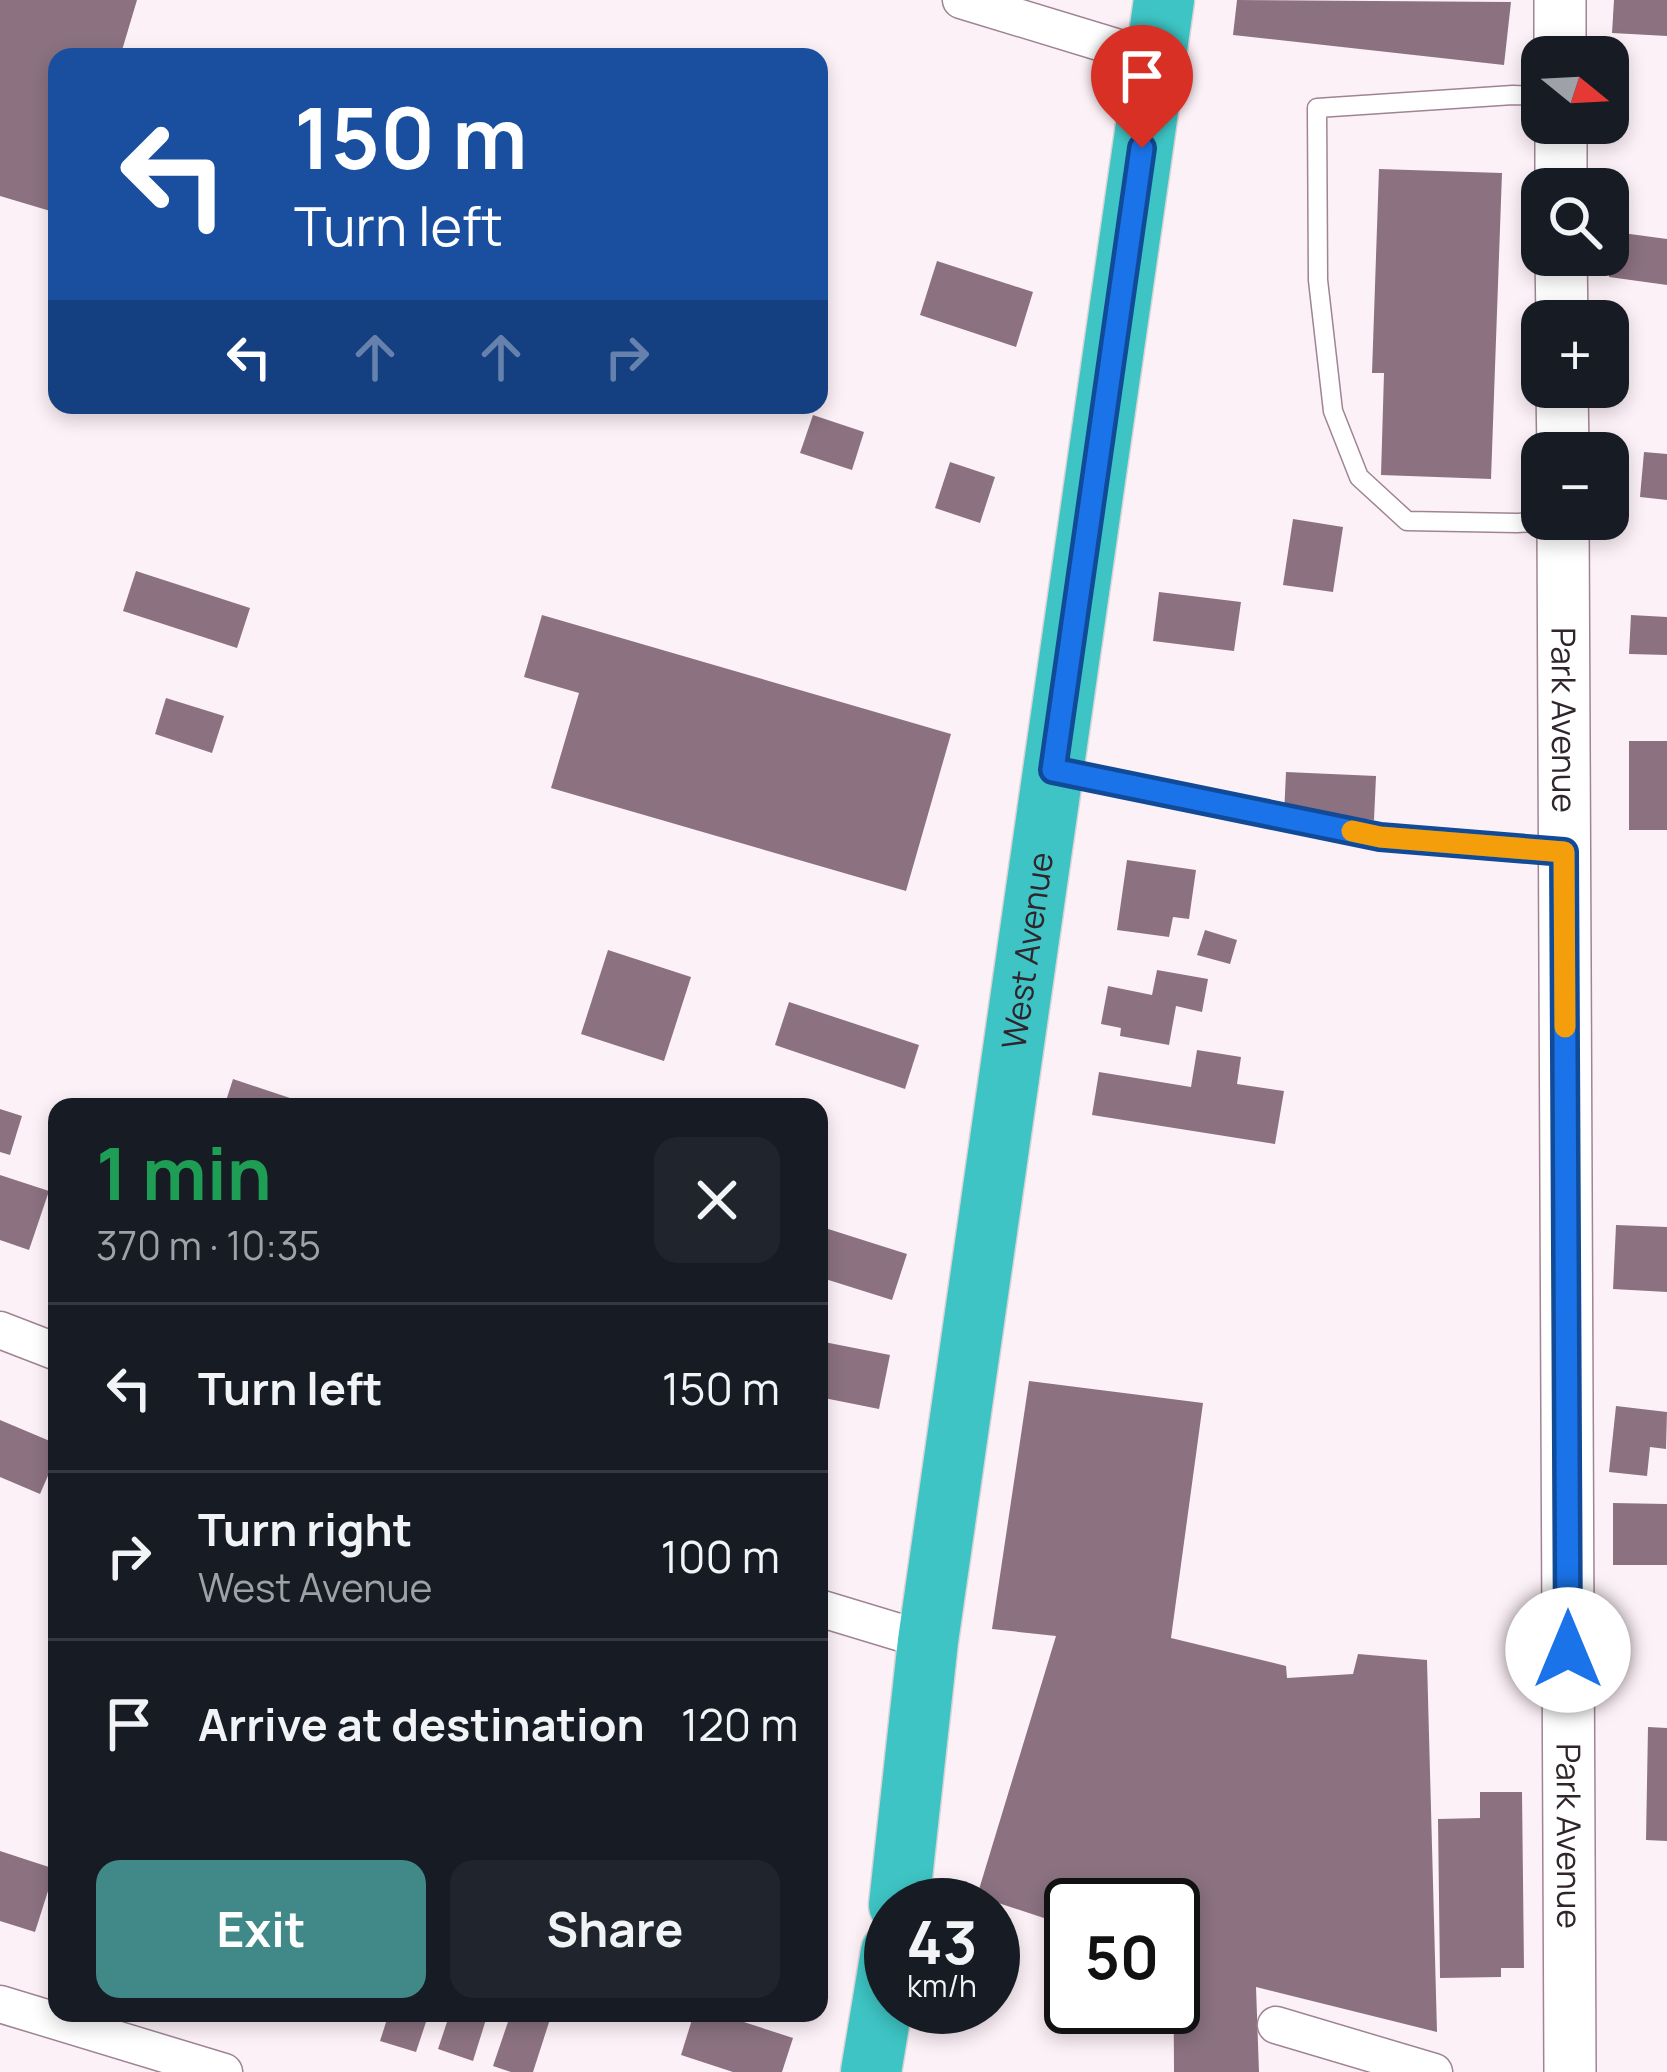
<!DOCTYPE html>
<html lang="en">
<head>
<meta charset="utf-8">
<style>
	:root { --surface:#171b24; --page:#20242c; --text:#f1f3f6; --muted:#9ea1a6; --line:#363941; --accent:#408988 }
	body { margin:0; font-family:Manrope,sans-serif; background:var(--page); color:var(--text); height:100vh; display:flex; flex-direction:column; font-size:45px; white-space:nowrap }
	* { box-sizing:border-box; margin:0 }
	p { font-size:39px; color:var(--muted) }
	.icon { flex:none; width:66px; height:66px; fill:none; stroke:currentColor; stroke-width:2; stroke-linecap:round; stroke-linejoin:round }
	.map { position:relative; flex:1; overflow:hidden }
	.panel { position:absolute; left:48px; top:1098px; width:780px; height:924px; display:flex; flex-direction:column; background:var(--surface); border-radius:24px; box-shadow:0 6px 18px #0003 }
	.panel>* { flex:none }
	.banner { position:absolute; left:48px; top:48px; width:780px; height:366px; border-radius:24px; box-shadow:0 6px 18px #0003; background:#1a4fa0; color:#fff; overflow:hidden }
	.needle { width:78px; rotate:108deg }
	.controls { position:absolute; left:1521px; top:36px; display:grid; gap:24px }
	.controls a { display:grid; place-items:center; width:108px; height:108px; border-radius:24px; background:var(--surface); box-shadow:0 6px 18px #0003; font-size:60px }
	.speed { position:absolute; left:864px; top:1878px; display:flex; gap:24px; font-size:60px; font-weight:700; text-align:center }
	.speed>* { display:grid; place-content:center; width:156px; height:156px; border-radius:50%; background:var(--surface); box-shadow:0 6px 18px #0003; line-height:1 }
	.speed small { font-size:30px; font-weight:400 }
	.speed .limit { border:6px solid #111; border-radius:18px; background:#fff; color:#111 }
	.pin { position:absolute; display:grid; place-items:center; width:102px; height:102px; color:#fff; margin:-123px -51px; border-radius:50% 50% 50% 0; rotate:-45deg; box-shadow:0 0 12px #0007 }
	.pin .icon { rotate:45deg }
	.me { position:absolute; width:132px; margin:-66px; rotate:0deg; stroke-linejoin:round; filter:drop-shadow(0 0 9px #0008) }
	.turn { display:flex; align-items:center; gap:42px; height:252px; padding:0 48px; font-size:54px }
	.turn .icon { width:156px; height:156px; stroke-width:2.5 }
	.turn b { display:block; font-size:84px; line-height:102px }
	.lanes { display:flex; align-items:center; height:114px; padding:0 48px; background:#0003; justify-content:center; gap:60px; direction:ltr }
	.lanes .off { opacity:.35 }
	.round { display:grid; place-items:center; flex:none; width:126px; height:126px; border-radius:24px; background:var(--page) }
	.summary { display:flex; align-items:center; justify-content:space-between; height:204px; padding:0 48px }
	h1 { font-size:72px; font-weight:700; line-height:90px; color:#1e9e55 }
	.action { display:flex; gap:24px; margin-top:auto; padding:24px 48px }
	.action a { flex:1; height:138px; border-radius:24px; background:var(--accent); color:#fff; font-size:48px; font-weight:700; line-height:138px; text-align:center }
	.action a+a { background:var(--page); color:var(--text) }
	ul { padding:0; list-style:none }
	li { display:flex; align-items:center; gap:36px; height:168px; padding:0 48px; border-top:3px solid var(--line) }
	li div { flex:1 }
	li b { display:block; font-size:45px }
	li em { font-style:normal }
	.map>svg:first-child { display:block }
	.building { fill:#8c7281 }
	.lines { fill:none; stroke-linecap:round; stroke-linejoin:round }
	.service-casing { stroke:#9f8494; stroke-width:21 }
	.minor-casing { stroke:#9f8494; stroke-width:39 }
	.secondary-casing { stroke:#9f8494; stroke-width:54 }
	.trunk-casing { stroke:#d6d3d5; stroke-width:63 }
	.service { stroke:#fff; stroke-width:18 }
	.minor { stroke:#fff; stroke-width:36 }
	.secondary { stroke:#fff; stroke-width:51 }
	.trunk { stroke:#3ec4c4; stroke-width:60 }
	.route-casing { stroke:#114b97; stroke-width:30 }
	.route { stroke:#1a73e8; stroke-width:21 }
	.slow { stroke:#f59e0b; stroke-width:21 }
	.labels { text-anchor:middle; stroke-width:9; stroke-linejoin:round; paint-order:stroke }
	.street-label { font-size:33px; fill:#30252c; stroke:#fff }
</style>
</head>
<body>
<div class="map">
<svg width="1667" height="2072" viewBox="0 0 1667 2072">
	<rect width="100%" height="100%" fill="#fdf1f8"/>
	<g class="building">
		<polygon points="0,0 137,0 120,57 57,57 57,213 0,196"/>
		<polygon points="1237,0 1511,2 1504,65 1233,35"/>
		<polygon points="1614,0 1667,0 1667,36 1612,33"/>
		<polygon points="1379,169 1502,173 1491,479 1381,475 1384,373 1372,373"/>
		<polygon points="1615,232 1667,239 1667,285 1609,277"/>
		<polygon points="937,261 1033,292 1016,347 920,315"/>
		<polygon points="813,415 864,432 852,470 800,453"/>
		<polygon points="1644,452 1667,454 1667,500 1640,497"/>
		<polygon points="950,462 995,477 980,523 935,508"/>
		<polygon points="1293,519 1343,527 1333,592 1283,585"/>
		<polygon points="136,571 250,608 237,648 123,611"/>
		<polygon points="1159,592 1241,602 1234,651 1153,641"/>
		<polygon points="542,615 951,734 906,891 551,788 579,693 524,677"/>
		<polygon points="1631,615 1667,617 1667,655 1629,654"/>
		<polygon points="166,698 224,716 212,753 155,734"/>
		<rect x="1629" y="741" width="38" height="89"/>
		<polygon points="1286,772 1376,776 1374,820 1284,815"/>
		<polygon points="1127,860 1196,870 1189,919 1173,917 1169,937 1117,930"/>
		<polygon points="1205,930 1237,940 1230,964 1197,955"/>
		<polygon points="608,950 691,977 664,1061 581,1034"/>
		<polygon points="1157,970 1208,979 1202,1012 1176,1006 1169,1045 1120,1036 1121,1028 1101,1024 1108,986 1152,995"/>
		<polygon points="789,1002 919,1045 905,1089 775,1045"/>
		<polygon points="1197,1050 1241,1057 1237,1084 1284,1091 1275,1144 1092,1115 1099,1072 1191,1087"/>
		<polygon points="233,1079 296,1100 294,1107 224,1107"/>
		<polygon points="0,1109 22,1116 10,1155 0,1152"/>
		<polygon points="0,1175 49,1191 29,1250 0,1240"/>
		<polygon points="1616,1225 1667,1227 1667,1292 1613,1289"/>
		<polygon points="825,1228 907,1254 892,1300 819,1277 819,1245"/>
		<polygon points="819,1341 890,1355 879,1409 819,1397"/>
		<polygon points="1029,1381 1203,1403 1171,1638 1286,1666 1287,1678 1353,1674 1358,1654 1427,1660 1437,2032 1256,1987 1259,2072 1174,2072 1173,1905 1071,1905 1071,1927 977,1896 1056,1636 992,1629"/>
		<polygon points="1616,1406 1667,1412 1666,1449 1650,1447 1647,1476 1609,1472"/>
		<polygon points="0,1420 57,1444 57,1455 40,1494 0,1477"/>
		<polygon points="1613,1503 1667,1504 1667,1565 1613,1565"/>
		<polygon points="1648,1727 1667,1728 1667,1841 1646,1840"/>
		<polygon points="1480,1792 1522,1792 1524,1968 1501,1968 1501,1977 1440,1978 1438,1819 1480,1818"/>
		<polygon points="0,1851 55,1869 35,1932 0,1921"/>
		<polygon points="313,2013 342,2013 339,2022"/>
		<polygon points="389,2013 429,2013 416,2052 380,2041"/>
		<polygon points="450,2013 488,2013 473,2061 438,2049"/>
		<polygon points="511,2013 552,2013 533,2072 511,2072 493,2066"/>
		<polygon points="694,2013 716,2013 793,2038 782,2072 733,2072 681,2055"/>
	</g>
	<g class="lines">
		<g class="service-casing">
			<g id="service">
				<polyline points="1542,96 1513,95 1317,108 1318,280 1333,411 1359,477 1407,521 1517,523 1559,521"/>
				<polyline points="1060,772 1380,837 1559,852"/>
			</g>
		</g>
		<g class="minor-casing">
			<g id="minor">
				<polyline points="961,0 1155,59"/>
				<polyline points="0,1330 57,1352"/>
				<polyline points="819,1608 928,1641"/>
				<polyline points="0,2004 224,2072"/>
				<polyline points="1276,2025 1434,2072"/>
			</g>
		</g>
		<g class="secondary-casing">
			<g id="secondary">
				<polyline points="1560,0 1560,57"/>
				<polyline points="1561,123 1561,189"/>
				<polyline points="1561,255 1562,321"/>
				<polyline points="1562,387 1563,453"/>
				<path id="s1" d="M 1563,519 L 1570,2072"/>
			</g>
		</g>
		<g class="trunk-casing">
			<g id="trunk">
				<path id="s2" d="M 899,1905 L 928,1641 L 1164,0"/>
				<polyline points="871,2072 891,1952"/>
			</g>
		</g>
		<use href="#service" class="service"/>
		<use href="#minor" class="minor"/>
		<use href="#secondary" class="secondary"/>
		<use href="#trunk" class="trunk"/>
	</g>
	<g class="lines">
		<g class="route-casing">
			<polyline id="route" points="1142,148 1053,770 1380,837 1564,852 1568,1650"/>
		</g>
		<use href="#route" class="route"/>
		<polyline class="slow" points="1352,831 1380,837 1564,852 1565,1027"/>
	</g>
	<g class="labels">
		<g class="street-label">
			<text dy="12" stroke="none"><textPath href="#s1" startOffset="201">Park Avenue</textPath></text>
			<text dy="12" stroke="none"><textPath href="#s2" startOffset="963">West Avenue</textPath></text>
			<text dy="12" stroke="none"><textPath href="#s1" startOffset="1317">Park Avenue</textPath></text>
		</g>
	</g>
</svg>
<div class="controls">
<a><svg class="needle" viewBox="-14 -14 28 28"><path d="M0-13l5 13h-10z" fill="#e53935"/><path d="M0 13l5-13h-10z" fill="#9ea1a6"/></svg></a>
<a><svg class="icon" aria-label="search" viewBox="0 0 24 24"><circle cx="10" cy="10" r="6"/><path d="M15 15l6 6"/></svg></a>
<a>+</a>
<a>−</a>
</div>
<div class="speed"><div>43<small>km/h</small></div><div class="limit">50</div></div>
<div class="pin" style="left:1142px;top:148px;background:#d93025"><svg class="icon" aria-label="arrive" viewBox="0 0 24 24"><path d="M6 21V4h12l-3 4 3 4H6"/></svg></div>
<svg class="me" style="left:1568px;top:1650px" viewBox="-20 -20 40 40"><circle r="19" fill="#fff"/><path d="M0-13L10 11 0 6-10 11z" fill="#1a73e8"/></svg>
<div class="banner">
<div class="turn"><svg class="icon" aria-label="left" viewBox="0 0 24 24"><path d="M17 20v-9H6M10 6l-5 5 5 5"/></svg><div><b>150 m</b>Turn left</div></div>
<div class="lanes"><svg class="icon" aria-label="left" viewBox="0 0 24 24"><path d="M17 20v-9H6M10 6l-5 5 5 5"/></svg><svg class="icon off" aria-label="ahead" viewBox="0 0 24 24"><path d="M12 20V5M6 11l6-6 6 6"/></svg><svg class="icon off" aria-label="ahead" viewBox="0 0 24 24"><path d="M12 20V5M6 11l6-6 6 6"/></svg><svg class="icon off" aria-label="right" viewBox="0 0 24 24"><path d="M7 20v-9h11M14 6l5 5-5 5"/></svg></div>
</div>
<section class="panel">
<div class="summary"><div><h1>1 min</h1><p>370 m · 10:35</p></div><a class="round"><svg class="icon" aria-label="close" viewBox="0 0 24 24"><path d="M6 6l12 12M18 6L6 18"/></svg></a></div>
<ul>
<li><svg class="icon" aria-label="left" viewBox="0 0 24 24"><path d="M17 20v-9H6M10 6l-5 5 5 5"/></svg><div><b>Turn left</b></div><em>150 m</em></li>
<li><svg class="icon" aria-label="right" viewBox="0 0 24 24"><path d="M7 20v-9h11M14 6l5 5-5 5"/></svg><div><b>Turn right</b><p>West Avenue</p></div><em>100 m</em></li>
<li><svg class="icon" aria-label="arrive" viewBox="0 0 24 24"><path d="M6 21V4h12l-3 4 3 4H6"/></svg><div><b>Arrive at destination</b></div><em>120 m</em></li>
</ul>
<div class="action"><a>Exit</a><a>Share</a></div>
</section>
</div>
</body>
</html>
